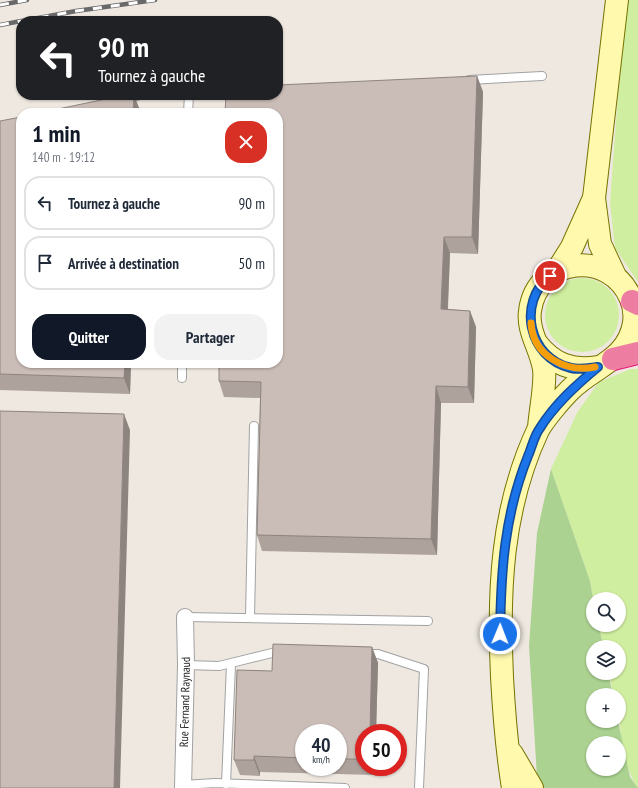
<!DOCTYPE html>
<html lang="fr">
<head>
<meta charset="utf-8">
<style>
	:root { --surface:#fff; --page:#f2f2f3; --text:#1f2937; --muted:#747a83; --line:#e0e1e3; --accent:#111827 }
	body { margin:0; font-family:"PT Sans Narrow",sans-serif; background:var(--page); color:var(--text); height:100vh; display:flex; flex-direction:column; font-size:15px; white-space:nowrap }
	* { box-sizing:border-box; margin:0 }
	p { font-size:13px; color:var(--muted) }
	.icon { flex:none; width:22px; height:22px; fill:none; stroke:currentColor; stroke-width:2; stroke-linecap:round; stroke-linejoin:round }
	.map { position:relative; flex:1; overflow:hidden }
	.panel { position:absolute; left:16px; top:108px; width:267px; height:260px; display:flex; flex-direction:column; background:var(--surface); border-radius:16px; box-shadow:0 1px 3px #0004 }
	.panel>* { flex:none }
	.guide { position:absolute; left:16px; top:16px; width:267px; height:84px; border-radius:16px; box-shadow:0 1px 3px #0004; background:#202124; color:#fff; overflow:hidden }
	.fabs { position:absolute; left:586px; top:592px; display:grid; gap:8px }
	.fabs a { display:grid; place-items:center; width:40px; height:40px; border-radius:50%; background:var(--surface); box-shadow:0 1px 3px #0004; font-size:20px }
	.speed { position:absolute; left:295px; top:724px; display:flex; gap:8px; font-size:20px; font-weight:700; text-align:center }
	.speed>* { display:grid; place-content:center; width:52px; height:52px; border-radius:50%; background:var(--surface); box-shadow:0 1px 3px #0004; line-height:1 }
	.speed small { font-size:10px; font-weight:400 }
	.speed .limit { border:6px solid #d22; background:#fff; color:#111 }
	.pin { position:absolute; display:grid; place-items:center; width:34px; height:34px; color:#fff; margin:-17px; border:2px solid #fff; border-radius:50%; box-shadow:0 1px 4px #0007 }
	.me { position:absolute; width:44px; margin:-22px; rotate:1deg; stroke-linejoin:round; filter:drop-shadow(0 0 3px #0008) }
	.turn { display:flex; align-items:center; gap:14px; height:84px; padding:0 16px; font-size:18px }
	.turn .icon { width:52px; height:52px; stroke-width:2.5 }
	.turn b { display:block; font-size:28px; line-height:34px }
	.round { display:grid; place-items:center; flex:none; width:42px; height:42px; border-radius:16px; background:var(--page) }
	.overview { display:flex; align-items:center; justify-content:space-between; height:68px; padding:0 16px }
	h1 { font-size:24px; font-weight:700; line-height:30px; color:var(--accent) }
	.cta { display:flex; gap:8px; margin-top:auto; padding:8px 16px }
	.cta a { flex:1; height:46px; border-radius:16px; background:var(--accent); color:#fff; font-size:16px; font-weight:700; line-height:46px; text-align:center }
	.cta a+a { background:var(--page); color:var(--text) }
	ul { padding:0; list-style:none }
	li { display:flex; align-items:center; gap:12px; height:54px; margin:0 8px 6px; padding:0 8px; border:2px solid var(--line); border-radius:16px }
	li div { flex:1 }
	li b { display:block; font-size:15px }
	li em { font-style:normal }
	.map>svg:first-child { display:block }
	.grass { fill:#d0ee9f }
	.forest { fill:#abd290; fill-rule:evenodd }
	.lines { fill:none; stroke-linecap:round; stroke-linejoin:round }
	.lane-casing { stroke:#a2a2a2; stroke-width:10 }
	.street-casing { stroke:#a2a2a2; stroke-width:18 }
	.secondary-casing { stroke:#757300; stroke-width:24 }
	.highway-casing { stroke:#e61375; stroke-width:24 }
	.lane { stroke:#fff; stroke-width:8 }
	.street { stroke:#fff; stroke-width:16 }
	.secondary { stroke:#fff9ad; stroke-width:22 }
	.highway { stroke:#ee7ea1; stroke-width:22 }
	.rail-casing { stroke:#696969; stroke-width:4.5 }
	.rail { stroke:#fff; stroke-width:3; stroke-dasharray:9; stroke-linecap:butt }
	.wall { fill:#aea29d; fill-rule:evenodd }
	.shaded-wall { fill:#8d847f }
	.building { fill:#cabcb6; stroke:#8d847f }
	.route-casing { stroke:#114b97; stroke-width:10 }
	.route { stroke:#1a73e8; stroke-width:7 }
	.slow { stroke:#f59e0b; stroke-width:7 }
	.labels { text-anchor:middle; stroke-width:3.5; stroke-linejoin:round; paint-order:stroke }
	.street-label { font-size:12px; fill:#1b1b1b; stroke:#fff }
</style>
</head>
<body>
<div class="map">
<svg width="638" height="788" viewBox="0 0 638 788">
	<rect width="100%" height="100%" fill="#eee8e0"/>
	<g class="grass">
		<polygon points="625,0 638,0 638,282 615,248 610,203"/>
		<circle cx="582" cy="315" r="37"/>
		<path d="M 631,369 L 638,369 L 638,788 C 621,764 619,724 619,695 L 613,695 L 609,673 L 619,673 L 619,647 L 603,647 L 599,625 L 619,625 L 619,599 L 593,599 L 590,581 L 551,469 L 578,411 L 599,382 Z"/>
	</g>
	<path class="forest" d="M 551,469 L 590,581 L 593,599 L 593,625 L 599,625 L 603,647 L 593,647 L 593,673 L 608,673 L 613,695 L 593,695 L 593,721 L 618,721 L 630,777 L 638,788 L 544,788 L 537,777 L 529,646 L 537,533 ZM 593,743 L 619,743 L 619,769 L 593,769 Z"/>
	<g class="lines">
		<g class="lane-casing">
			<g id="lane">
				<polyline points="469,80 542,76"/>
				<polyline points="125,98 140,95"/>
				<polyline points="188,113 189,95"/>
				<polyline points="182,378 182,363"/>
				<polyline points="185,617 428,621"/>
				<polyline points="250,618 254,426"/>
				<polyline points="365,654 378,654 424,669 419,788"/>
				<polyline points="186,665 219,666 276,652 283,652"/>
				<polyline points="226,784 231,664"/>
				<polyline points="183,785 215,783 345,788"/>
			</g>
		</g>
		<g class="street-casing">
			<g id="street">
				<path id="s1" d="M 183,788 L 186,665 L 185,617"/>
			</g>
		</g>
		<g class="secondary-casing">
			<g id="secondary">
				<polyline points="557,271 572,247 594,198"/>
				<polyline points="615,276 600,244 594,198 617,0"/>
				<path d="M 537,344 C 554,365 572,371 598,367"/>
				<polyline points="512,754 532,788"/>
				<path d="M 513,788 C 507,751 504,714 502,677 C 498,592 501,509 538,430 C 544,419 561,399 570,390 C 594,366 628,360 634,323 C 635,315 634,306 631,299 C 611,249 537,256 530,311 C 527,331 541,349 544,369 C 546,385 540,411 539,428"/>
			</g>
		</g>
		<g class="highway-casing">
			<g id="highway">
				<polyline points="632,301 638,304"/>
				<polyline points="613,359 638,353"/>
			</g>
		</g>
		<use href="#lane" class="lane"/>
		<use href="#street" class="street"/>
		<use href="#secondary" class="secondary"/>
		<use href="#highway" class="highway"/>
		<g class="rail-casing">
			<g id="rail">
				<polyline points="0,5 27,0"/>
				<polyline points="22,21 76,11 155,0"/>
				<polyline points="0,25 21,21"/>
			</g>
		</g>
		<use href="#rail" class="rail"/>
	</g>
	<g class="wall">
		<polygon points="477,76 483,92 478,254 450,253 448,309 470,311 476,327 474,403 441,403 437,555 262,551 257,535 260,398 224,397 219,381"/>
		<polygon points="0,121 131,363 130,394 0,390"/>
		<path d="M 372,647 L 378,663 L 376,733 L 364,733 L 364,767 L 375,767 L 375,775 L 260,772 L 260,776 L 240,775 L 234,760 L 272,671 ZM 304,733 L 338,733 L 338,767 L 304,767 Z"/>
	</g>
	<g class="shaded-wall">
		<polygon points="477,76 483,92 478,254 472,237"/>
		<polygon points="134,95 140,110 139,113 133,113"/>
		<polygon points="444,237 450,253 447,325 441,309"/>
		<polygon points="470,311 476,327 474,403 468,387"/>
		<polygon points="125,363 131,363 130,394 124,378"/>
		<polygon points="436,386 441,403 437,555 431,539"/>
		<polygon points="124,414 130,430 120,788 114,788"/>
		<polygon points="372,647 378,663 376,733 370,733"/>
		<polygon points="254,756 260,772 260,776 254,760"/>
		<polygon points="372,767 375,767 375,775"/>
	</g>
	<g class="building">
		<polygon points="477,76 472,237 444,237 441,309 470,311 468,387 436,386 431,539 257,535 261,382 219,381 219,363 278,363 278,113 225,113 226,95 278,95 278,85"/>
		<polygon points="125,95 134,95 133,113 39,113"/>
		<polygon points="21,117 21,363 125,363 124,378 0,374 0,121"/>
		<polygon points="0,411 124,414 114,788 0,788"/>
		<polygon points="273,644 372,647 370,733 364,733 364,759 338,759 338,733 304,733 304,758 254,756 254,760 234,760 237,670 272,671"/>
	</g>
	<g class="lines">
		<g class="route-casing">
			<path id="route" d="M 500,634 C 501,571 504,516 528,456 C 532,447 534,436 540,428 C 555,404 576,385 598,367 C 589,368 580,370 571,368 C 528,358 517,302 550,276"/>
		</g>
		<use href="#route" class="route"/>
		<path class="slow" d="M 531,323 C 533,356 566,373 595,367"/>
	</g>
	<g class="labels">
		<g class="street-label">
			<text dy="4" stroke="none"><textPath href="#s1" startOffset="86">Rue Fernand Raynaud</textPath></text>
		</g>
	</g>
</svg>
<div class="fabs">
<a><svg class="icon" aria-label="search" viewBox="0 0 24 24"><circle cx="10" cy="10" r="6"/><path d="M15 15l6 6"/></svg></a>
<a><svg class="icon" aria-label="layers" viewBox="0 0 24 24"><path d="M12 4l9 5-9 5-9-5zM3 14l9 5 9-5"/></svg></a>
<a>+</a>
<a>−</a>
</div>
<div class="speed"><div>40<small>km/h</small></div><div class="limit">50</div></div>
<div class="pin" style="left:550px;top:276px;background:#d93025"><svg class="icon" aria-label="arrive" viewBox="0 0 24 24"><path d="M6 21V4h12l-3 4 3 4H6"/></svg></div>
<svg class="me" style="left:500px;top:634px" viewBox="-20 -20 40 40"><circle r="17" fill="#1a73e8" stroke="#fff" stroke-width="3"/><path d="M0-11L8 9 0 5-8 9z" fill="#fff"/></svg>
<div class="guide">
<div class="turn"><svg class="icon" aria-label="left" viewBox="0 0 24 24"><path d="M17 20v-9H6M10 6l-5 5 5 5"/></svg><div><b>90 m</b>Tournez à gauche</div></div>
</div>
<section class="panel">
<div class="overview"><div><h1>1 min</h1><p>140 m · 19:12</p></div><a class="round" style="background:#d93025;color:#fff"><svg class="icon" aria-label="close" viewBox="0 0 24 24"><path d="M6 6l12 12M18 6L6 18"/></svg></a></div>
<ul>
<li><svg class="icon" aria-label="left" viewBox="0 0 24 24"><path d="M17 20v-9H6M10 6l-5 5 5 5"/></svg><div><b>Tournez à gauche</b></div><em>90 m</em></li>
<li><svg class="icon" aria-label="arrive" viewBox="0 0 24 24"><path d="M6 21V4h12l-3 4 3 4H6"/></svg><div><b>Arrivée à destination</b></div><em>50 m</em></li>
</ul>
<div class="cta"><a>Quitter</a><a>Partager</a></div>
</section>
</div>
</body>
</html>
